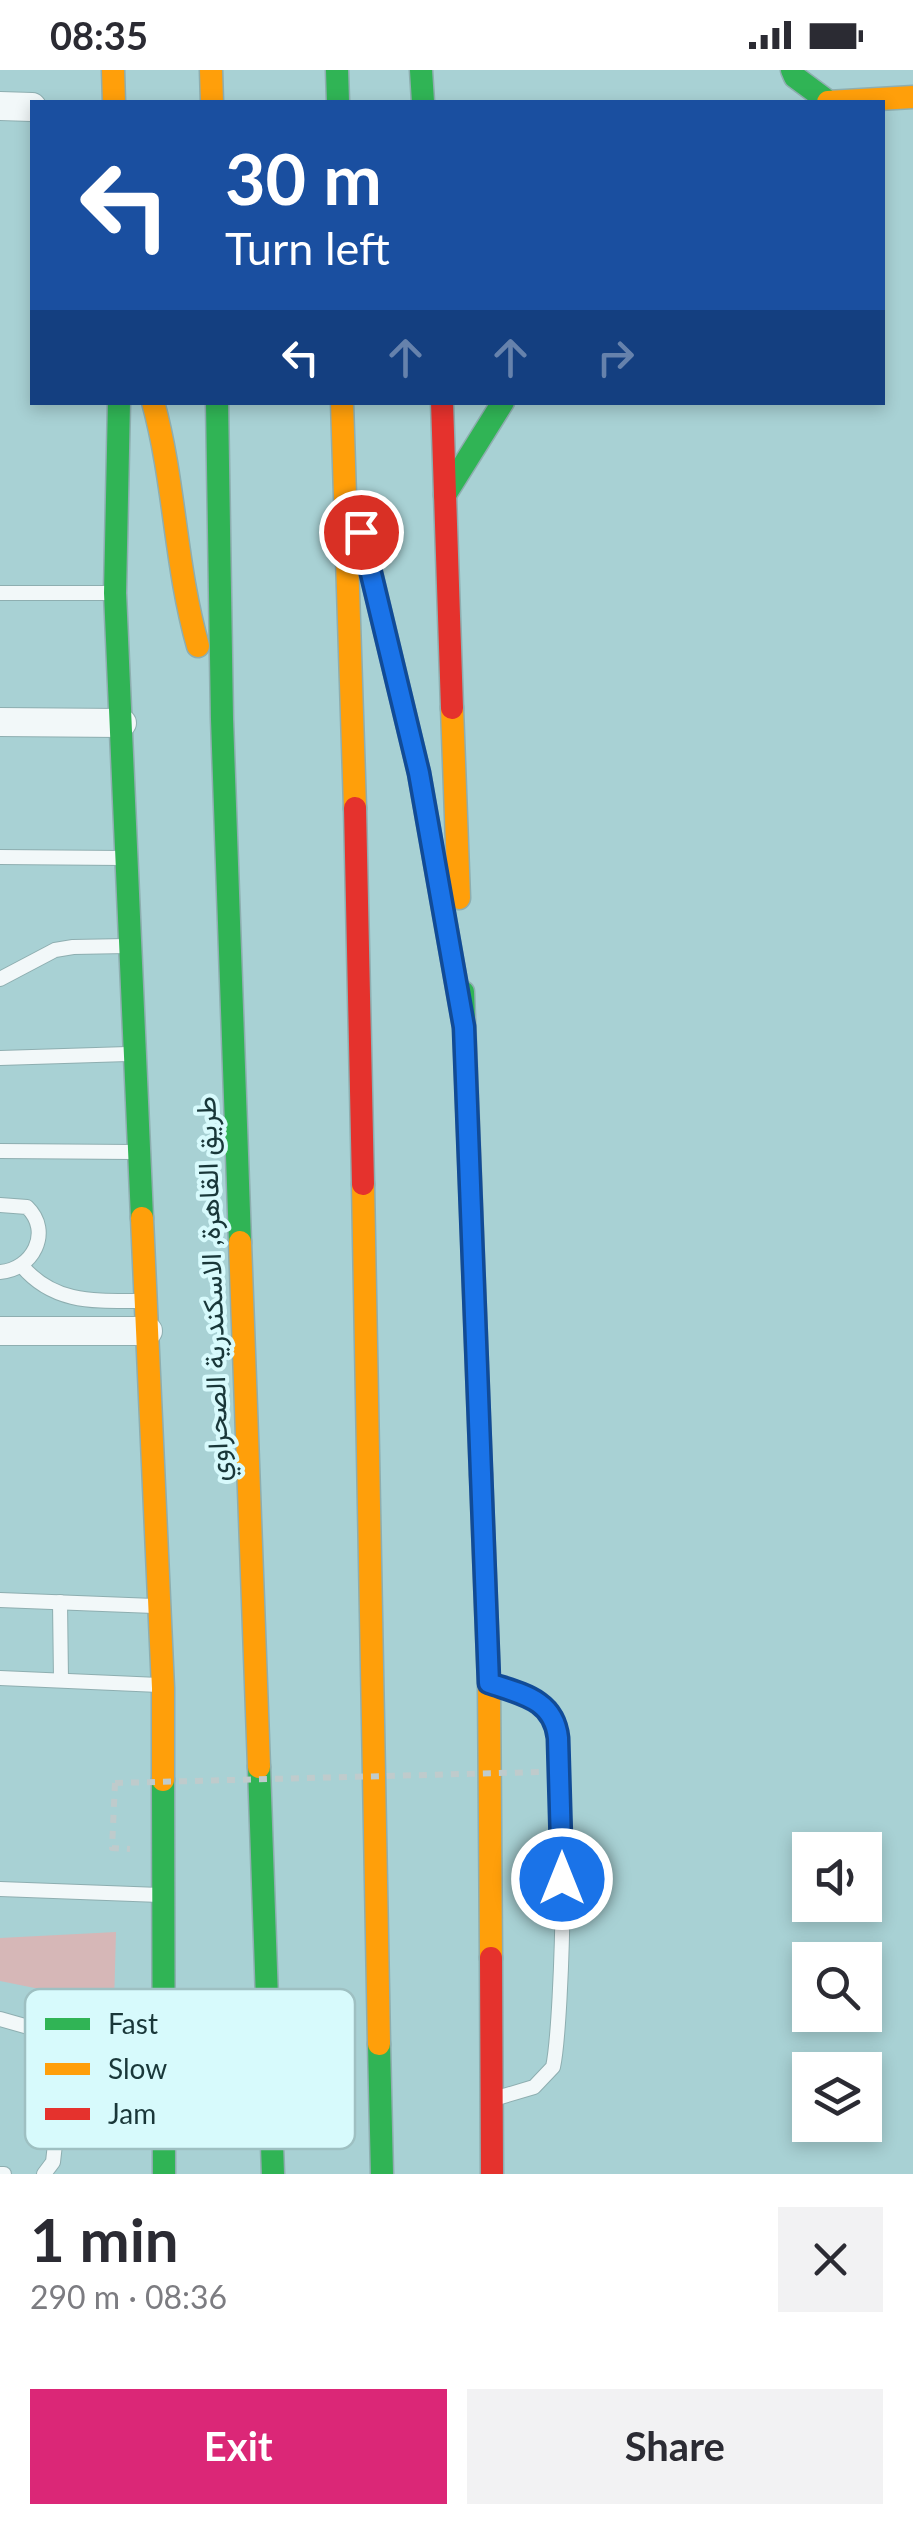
<!DOCTYPE html>
<html lang="en">
<head>
<meta charset="utf-8">
<style>
	:root { --surface:#fff; --page:#f2f2f3; --text:#2b2b33; --muted:#7c7c81; --accent:#db2777 }
	body { margin:0; font-family:Lato,Vazirmatn,sans-serif; background:var(--page); color:var(--text); height:100vh; display:flex; flex-direction:column; font-size:38px; white-space:nowrap }
	* { box-sizing:border-box; margin:0 }
	p { font-size:32px; color:var(--muted) }
	.icon { flex:none; width:55px; height:55px; fill:none; stroke:currentColor; stroke-width:2; stroke-linecap:round; stroke-linejoin:round }
	.map { position:relative; height:2104px; overflow:hidden }
	.drawer { display:flex; flex-direction:column; background:var(--surface); flex:1 }
	.drawer>* { flex:none }
	.hud { position:absolute; left:30px; top:30px; width:855px; height:305px; border-radius:0px; box-shadow:0 5px 15px #0003; background:#1a4fa0; color:#fff; overflow:hidden }
	.tools { position:absolute; left:792px; top:1762px; display:grid; gap:20px }
	.tools a { display:grid; place-items:center; width:90px; height:90px; border-radius:0px; background:var(--surface); box-shadow:0 5px 15px #0003; font-size:50px }
	.pin { position:absolute; display:grid; place-items:center; width:85px; height:85px; color:#fff; margin:-42px; border:5px solid #fff; border-radius:50%; box-shadow:0 2px 10px #0007 }
	.me { position:absolute; width:110px; margin:-55px; rotate:0deg; stroke-linejoin:round; filter:drop-shadow(0 0 8px #0008) }
	.turn { display:flex; align-items:center; gap:35px; height:210px; padding:0 30px; font-size:45px }
	.turn .icon { width:130px; height:130px; stroke-width:2.5 }
	.turn b { display:block; font-size:70px; line-height:85px }
	.lanes { display:flex; align-items:center; height:95px; padding:0 30px; background:#0003; justify-content:center; gap:50px; direction:ltr }
	.lanes .off { opacity:.35 }
	.round { display:grid; place-items:center; flex:none; width:105px; height:105px; border-radius:0px; background:var(--page) }
	.overview { display:flex; align-items:center; justify-content:space-between; height:170px; padding:0 30px }
	h1 { font-size:60px; font-weight:700; line-height:75px }
	.primary-button { display:flex; gap:20px; margin-top:auto; padding:20px 30px }
	.primary-button a { flex:1; height:115px; border-radius:0px; background:var(--accent); color:#fff; font-size:40px; font-weight:700; line-height:115px; text-align:center }
	.primary-button a+a { background:var(--page); color:var(--text) }
	.status { display:flex; justify-content:space-between; align-items:center; height:70px; padding:0 50px; background:var(--surface); direction:ltr }
	.status svg { height:28px; fill:currentColor }
	.map>svg:first-child { display:block }
	.green { fill:#d6b7b7 }
	.lines { fill:none; stroke-linecap:round; stroke-linejoin:round }
	.lane-casing { stroke:#8eaeb0; stroke-width:16 }
	.street-casing { stroke:#8eaeb0; stroke-width:30 }
	.fast-casing { stroke:#8eaeb0; stroke-width:25 }
	.slow-casing { stroke:#8eaeb0; stroke-width:25 }
	.jam-casing { stroke:#8eaeb0; stroke-width:25 }
	.path { stroke:#bfcbcc; stroke-width:6; stroke-dasharray:8 8; stroke-linecap:butt }
	.lane { stroke:#f2f8f9; stroke-width:14 }
	.street { stroke:#f2f8f9; stroke-width:28 }
	.fast { stroke:#30b455; stroke-width:22 }
	.slow { stroke:#ff9f0a; stroke-width:22 }
	.jam { stroke:#e5322d; stroke-width:22 }
	.path-bridge { stroke:#bfcbcc; stroke-width:6; stroke-dasharray:8 8; stroke-linecap:butt }
	.route-casing { stroke:#114b97; stroke-width:25 }
	.route { stroke:#1a73e8; stroke-width:18 }
	.labels { text-anchor:middle; stroke-width:8; stroke-linejoin:round; paint-order:stroke }
	.street-label { font-size:28px; fill:#193739; stroke:#d7fafc }
	.key { fill:#d7fafc; stroke:#9ec0c2; stroke-width:2.5 }
	.key-label { font-size:28px; fill:#193739 }
</style>
</head>
<body>
<div class="status"><b>08:35</b><svg viewBox="0 0 49 12"><path d="M0 12V9h3v3zM5 12V6h3v6zM10 12V3h3v9zM15 12V0h3v12zM26 1h20v11H26zM47 4h2v5h-2z"/></svg></div>
<div class="map">
<svg width="913" height="2104" viewBox="0 0 913 2104">
	<rect width="100%" height="100%" fill="#a8d1d4"/>
	<polygon class="green" points="116,1862 114,1934 0,1911 0,1868"/>
	<g class="lines">
		<g class="lane-casing">
			<g id="lane">
				<polyline points="0,523 109,523"/>
				<polyline points="0,787 122,788"/>
				<polyline points="0,909 55,880 73,877 126,876"/>
				<polyline points="0,988 128,984"/>
				<polyline points="0,1081 134,1082"/>
				<path d="M 0,1135 L 27,1137 C 53,1162 32,1200 0,1202"/>
				<path d="M 22,1196 C 54,1234 95,1231 141,1231"/>
				<polyline points="0,1530 154,1536"/>
				<polyline points="60,1532 61,1610"/>
				<polyline points="0,1608 159,1615"/>
				<polyline points="0,1819 160,1825"/>
				<polyline points="0,1949 92,1975 154,2003"/>
				<path d="M 497,2028 L 534,2017 L 553,1997 C 563,1952 570,1676 551,1644 C 540,1626 517,1622 498,1616"/>
				<polyline points="0,2104 4,2104"/>
				<polyline points="44,2104 53,2092 67,1966"/>
			</g>
		</g>
		<g class="street-casing">
			<g id="street">
				<polyline points="0,36 32,37"/>
				<polyline points="0,652 122,653"/>
				<polyline points="0,1261 148,1261"/>
			</g>
		</g>
		<g class="fast-casing">
			<g id="fast">
				<polyline points="337,0 338,32"/>
				<polyline points="421,0 423,32"/>
				<polyline points="792,0 795,7 829,32"/>
				<polyline points="119,332 115,523 142,1148"/>
				<polyline points="217,332 222,649 240,1172"/>
				<polyline points="445,425 503,332"/>
				<polyline points="371,503 419,703 464,957"/>
				<polyline points="463,922 481,1405"/>
				<polyline points="259,1697 273,2104"/>
				<polyline points="163,1710 164,2104"/>
				<polyline points="379,1974 382,2104"/>
			</g>
		</g>
		<g class="slow-casing">
			<g id="slow">
				<polyline points="113,0 114,32"/>
				<polyline points="211,0 212,32"/>
				<polyline points="828,32 913,27"/>
				<path d="M 153,332 C 175,412 175,496 198,576"/>
				<polyline points="342,332 355,738"/>
				<polyline points="452,638 459,828"/>
				<polyline points="363,1114 379,1974"/>
				<polyline points="142,1148 163,1618 163,1710"/>
				<polyline points="240,1172 259,1697"/>
				<polyline points="481,1405 489,1613 491,1888"/>
			</g>
		</g>
		<g class="jam-casing">
			<g id="jam">
				<polyline points="442,332 452,638"/>
				<polyline points="355,738 363,1114"/>
				<polyline points="491,1888 492,2104"/>
			</g>
		</g>
		<polyline class="path" points="115,1713 112,1778 130,1779"/>
		<use href="#lane" class="lane"/>
		<use href="#street" class="street"/>
		<use href="#fast" class="fast"/>
		<use href="#slow" class="slow"/>
		<use href="#jam" class="jam"/>
		<polyline class="path-bridge" points="115,1713 540,1702"/>
	</g>
	<g class="lines">
		<g class="route-casing">
			<path id="route" d="M 361,462 L 419,703 L 464,957 L 489,1613 C 521,1624 554,1629 558,1668 L 562,1809"/>
		</g>
		<use href="#route" class="route"/>
	</g>
	<g class="labels">
		<g class="street-label">
			<text transform="translate(212 1219) rotate(-92)" y="10">طريق القاهرة, الاسكندرية الصحراوي</text>
		</g>
	</g>
	<rect x="25" y="1919" width="330" height="160" rx="15" class="key"/>
	<rect x="45" y="1948" width="45" height="12" fill="#30b455"/>
	<rect x="45" y="1993" width="45" height="12" fill="#ff9f0a"/>
	<rect x="45" y="2038" width="45" height="12" fill="#e5322d"/>
	<g class="key-label">
		<text x="108" y="1964">Fast</text>
		<text x="108" y="2009">Slow</text>
		<text x="108" y="2054">Jam</text>
	</g>
</svg>
<div class="tools">
<a><svg class="icon" aria-label="sound" viewBox="0 0 24 24"><path d="M4 9h4l5-4v14l-5-4H4zM17 9q2 3 0 6"/></svg></a>
<a><svg class="icon" aria-label="search" viewBox="0 0 24 24"><circle cx="10" cy="10" r="6"/><path d="M15 15l6 6"/></svg></a>
<a><svg class="icon" aria-label="layers" viewBox="0 0 24 24"><path d="M12 4l9 5-9 5-9-5zM3 14l9 5 9-5"/></svg></a>
</div>
<div class="pin" style="left:361px;top:462px;background:#d93025"><svg class="icon" aria-label="arrive" viewBox="0 0 24 24"><path d="M6 21V4h12l-3 4 3 4H6"/></svg></div>
<svg class="me" style="left:562px;top:1809px" viewBox="-20 -20 40 40"><circle r="17" fill="#1a73e8" stroke="#fff" stroke-width="3"/><path d="M0-11L8 9 0 5-8 9z" fill="#fff"/></svg>
<div class="hud">
<div class="turn"><svg class="icon" aria-label="left" viewBox="0 0 24 24"><path d="M17 20v-9H6M10 6l-5 5 5 5"/></svg><div><b>30 m</b>Turn left</div></div>
<div class="lanes"><svg class="icon" aria-label="left" viewBox="0 0 24 24"><path d="M17 20v-9H6M10 6l-5 5 5 5"/></svg><svg class="icon off" aria-label="ahead" viewBox="0 0 24 24"><path d="M12 20V5M6 11l6-6 6 6"/></svg><svg class="icon off" aria-label="ahead" viewBox="0 0 24 24"><path d="M12 20V5M6 11l6-6 6 6"/></svg><svg class="icon off" aria-label="right" viewBox="0 0 24 24"><path d="M7 20v-9h11M14 6l5 5-5 5"/></svg></div>
</div>
</div>
<section class="drawer">
<div class="overview"><div><h1>1 min</h1><p>290 m · 08:36</p></div><a class="round"><svg class="icon" aria-label="close" viewBox="0 0 24 24"><path d="M6 6l12 12M18 6L6 18"/></svg></a></div>
<div class="primary-button"><a>Exit</a><a>Share</a></div>
</section>
</body>
</html>
